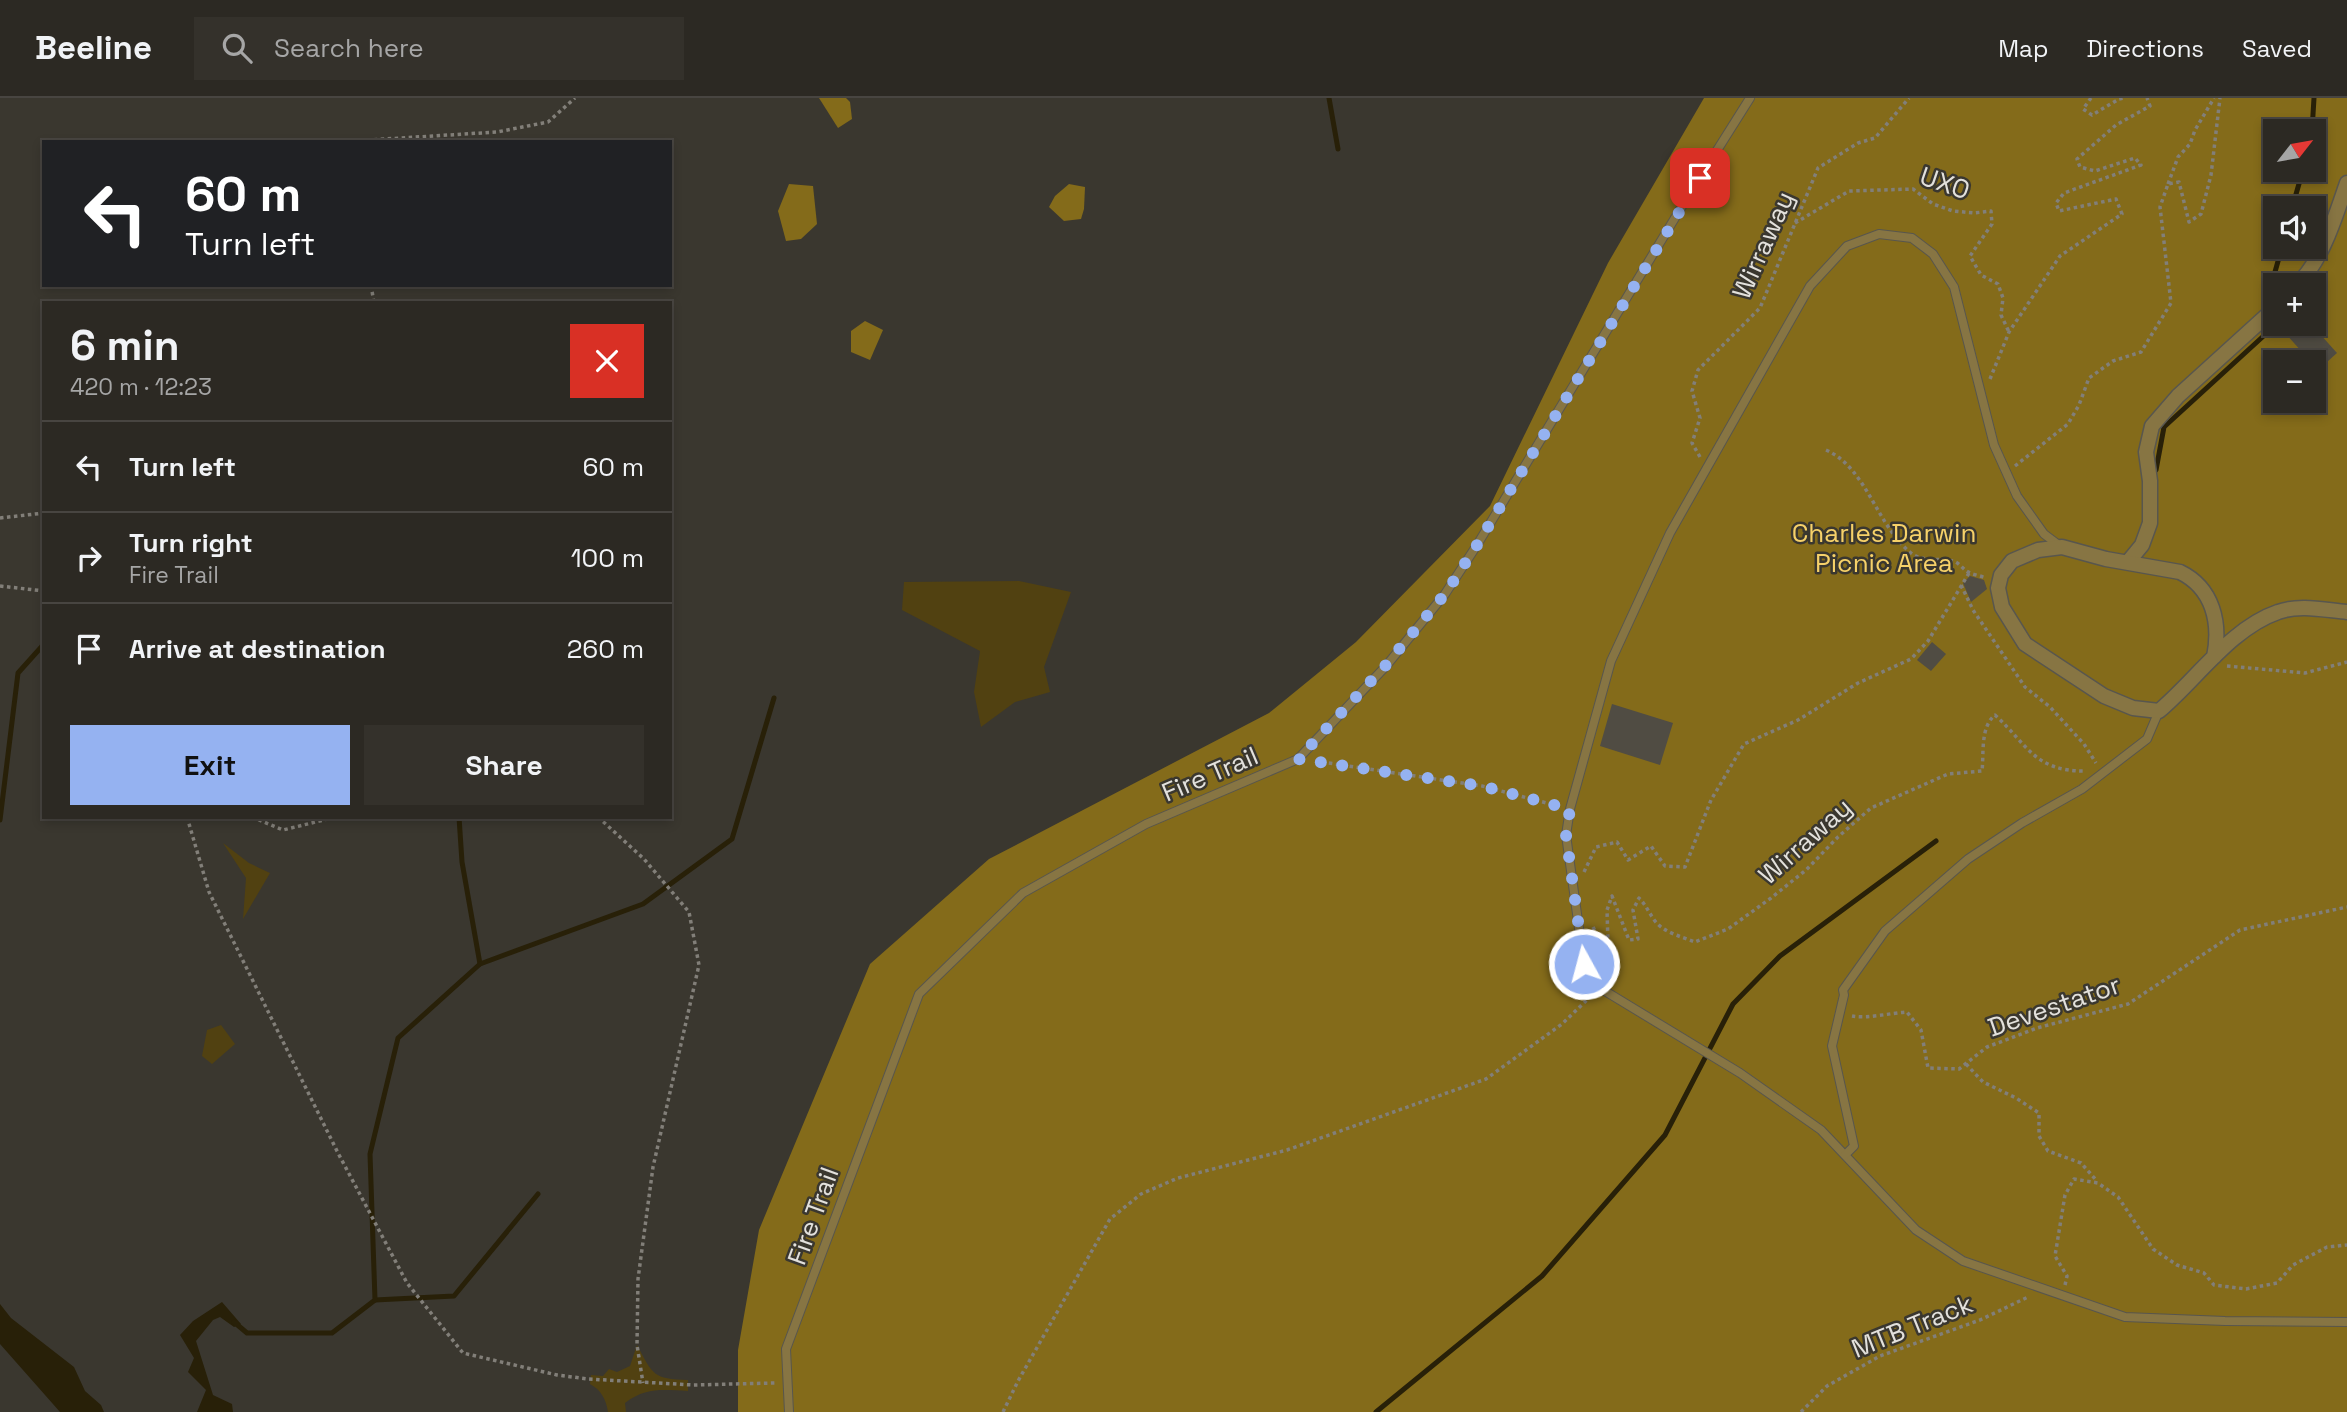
<!DOCTYPE html>
<html lang="en">
<head>
<meta charset="utf-8">
<style>
	:root { --surface:#2c2923; --page:#34312b; --text:#f1f3f6; --muted:#a6a6a6; --line:#484541; --accent:#95b2f1 }
	body { margin:0; font-family:"Space Grotesk",sans-serif; background:var(--page); color:var(--text); height:100vh; display:flex; flex-direction:column; font-size:26px; white-space:nowrap }
	* { box-sizing:border-box; margin:0 }
	p { font-size:23px; color:var(--muted) }
	.icon { flex:none; width:38px; height:38px; fill:none; stroke:currentColor; stroke-width:2; stroke-linecap:round; stroke-linejoin:round }
	.map { position:relative; flex:1; overflow:hidden }
	.sheet { position:absolute; left:42px; top:203px; width:630px; height:518px; display:flex; flex-direction:column; background:var(--surface); border-radius:0px; box-shadow:0 4px 10px #0003,0 0 0 2px var(--line) }
	.sheet>* { flex:none }
	.top-card { position:absolute; left:42px; top:42px; width:630px; height:147px; border-radius:0px; box-shadow:0 4px 10px #0003,0 0 0 2px var(--line); background:#202124; color:#fff; overflow:hidden }
	.needle { width:46px; rotate:59deg }
	.fabs { position:absolute; left:2263px; top:21px; display:grid; gap:14px }
	.fabs a { display:grid; place-items:center; width:63px; height:63px; border-radius:0px; background:var(--surface); box-shadow:0 4px 10px #0003,0 0 0 2px var(--line); font-size:35px }
	.pin { position:absolute; display:grid; place-items:center; width:60px; height:60px; color:#fff; margin:-30px; border-radius:14px; box-shadow:0 4px 10px #0006 }
	.me { position:absolute; width:77px; margin:-38px; rotate:353deg; stroke-linejoin:round; filter:drop-shadow(0 0 5px #0008) }
	.turn { display:flex; align-items:center; gap:24px; height:147px; padding:0 28px; font-size:32px }
	.turn .icon { width:91px; height:91px; stroke-width:2.5 }
	.turn b { display:block; font-size:49px; line-height:60px }
	.round { display:grid; place-items:center; flex:none; width:74px; height:74px; border-radius:0px; background:var(--page) }
	.summary { display:flex; align-items:center; justify-content:space-between; height:119px; padding:0 28px }
	h1 { font-size:42px; font-weight:600; line-height:52px }
	.button { display:flex; gap:14px; margin-top:auto; padding:14px 28px }
	.button a { flex:1; height:80px; border-radius:0px; background:var(--accent); color:#111; font-size:28px; font-weight:600; line-height:80px; text-align:center }
	.button a+a { background:var(--page); color:var(--text) }
	ul { padding:0; list-style:none }
	li { display:flex; align-items:center; gap:21px; height:91px; padding:0 28px; border-top:2px solid var(--line) }
	li div { flex:1 }
	li b { display:block; font-size:26px }
	li em { font-style:normal }
	header { display:flex; align-items:center; gap:42px; box-sizing:border-box; height:98px; padding:0 35px; background:var(--surface); border-bottom:2px solid var(--line) }
	header strong { font-size:33px }
	nav { display:flex; gap:38px; margin-inline-start:auto; font-size:24px }
	.search { width:490px; height:63px; background:var(--page); display:flex; align-items:center; gap:18px; box-sizing:border-box; padding:0 24px; border-radius:0px; color:var(--muted); font-size:26px }
	.map>svg:first-child { display:block }
	.green { fill:#514111 }
	.forest { fill:#846b1a; fill-rule:evenodd }
	.water { fill:#282008 }
	.lines { fill:none; stroke-linecap:round; stroke-linejoin:round }
	.stream { stroke:#282008; stroke-width:5 }
	.building { fill:#504c43 }
	.lane-casing { stroke:#58564e; stroke-width:10 }
	.street-casing { stroke:#58564e; stroke-width:17 }
	.path { stroke:#827f79; stroke-width:3.5; stroke-dasharray:3.5 3.5; stroke-linecap:butt }
	.lane { stroke:#877543; stroke-width:8 }
	.street { stroke:#877543; stroke-width:14 }
	.route { stroke:#95b2f1; stroke-width:12; stroke-dasharray:0 21.6 }
	.labels { text-anchor:middle; stroke-width:5; stroke-linejoin:round; paint-order:stroke }
	.street-label { font-size:26px; fill:#e3e1dc; stroke:#3a372f }
	.park-label { font-size:26px; fill:#f6d169; stroke:#3a372f }
</style>
</head>
<body>
<header>
<strong>Beeline</strong>
<div class="search"><svg class="icon" aria-label="search" viewBox="0 0 24 24"><circle cx="10" cy="10" r="6"/><path d="M15 15l6 6"/></svg>Search here</div>
<nav><a>Map</a><a>Directions</a><a>Saved</a></nav>
</header>
<div class="map">
<svg width="2347" height="1314" viewBox="0 0 2347 1314">
	<rect width="100%" height="100%" fill="#3a372f"/>
	<g class="green">
		<polygon points="1019,483 1071,494 1044,569 1050,594 1015,604 981,629 974,594 980,553 902,512 904,484"/>
		<polygon points="223,745 249,765 270,775 243,821 246,780"/>
		<polygon points="221,927 235,946 212,966 202,958 207,932"/>
		<path d="M 637,1247 C 653,1277 653,1281 688,1282 L 688,1293 C 663,1292 646,1289 625,1305 L 626,1314 L 608,1314 C 606,1301 601,1292 590,1286 L 591,1277 L 603,1278 L 609,1271 L 617,1274 L 630,1268 Z"/>
	</g>
	<g class="forest">
		<polygon points="819,0 846,0 850,4 852,21 838,30"/>
		<path d="M 1704,0 L 2347,0 L 2347,1314 L 738,1314 L 738,1252 L 759,1132 L 870,866 L 989,761 L 1269,615 L 1356,544 L 1490,408 L 1608,165 ZM 2275,33 L 2314,33 L 2314,72 L 2275,72 ZM 2275,110 L 2314,110 L 2314,149 L 2275,149 ZM 2275,187 L 2314,187 L 2314,226 L 2275,226 ZM 2275,264 L 2314,264 L 2314,303 L 2275,303 Z"/>
		<polygon points="789,86 813,88 817,126 801,141 786,143 778,113"/>
		<polygon points="1069,86 1085,89 1084,111 1081,121 1064,123 1049,109 1055,98"/>
		<polygon points="865,223 883,232 870,262 851,254 851,233"/>
	</g>
	<g class="water">
		<polygon points="222,1204 241,1226 234,1229 220,1219 213,1222 196,1243 213,1297 232,1306 233,1314 197,1314 206,1292 188,1274 194,1260 180,1237 193,1223"/>
		<polygon points="0,1206 11,1220 74,1269 85,1293 101,1307 104,1314 60,1314 0,1246"/>
	</g>
	<g class="lines">
		<g class="stream">
			<polyline points="1329,0 1338,51"/>
			<polyline points="2312,33 2314,0"/>
			<polyline points="2292,110 2303,72"/>
			<polyline points="2271,210 2273,181 2282,149"/>
			<polyline points="2156,372 2164,329 2269,233 2270,220"/>
			<polyline points="459,719 462,764 480,866"/>
			<polyline points="0,722 18,575 44,546"/>
			<polyline points="375,1202 454,1198 538,1096"/>
			<polyline points="234,1224 247,1235 332,1235 375,1202 370,1056 398,940 480,866 643,806 732,741 774,600"/>
			<polyline points="1376,1314 1542,1178 1665,1037 1733,906 1780,858 1936,743"/>
		</g>
	</g>
	<g class="building">
		<polygon points="2298,226 2311,226 2337,255 2318,272 2286,236"/>
		<polygon points="1970,478 1984,482 1987,491 1971,504 1963,485"/>
		<polygon points="1932,544 1946,556 1931,573 1917,562"/>
		<polygon points="1612,606 1673,625 1660,667 1600,648"/>
	</g>
	<g class="lines">
		<g class="lane-casing">
			<g id="lane">
				<polyline points="2060,448 2044,436 2017,398 1994,347 1954,189 1933,156 1912,140 1879,136 1847,148 1810,188 1670,435 1611,563 1570,711 1566,737 1584,866 1600,890 1740,975 1821,1032 1916,1132 1963,1163 2125,1219 2225,1223 2347,1224"/>
				<polyline points="1845,1057 1854,1048 1832,948 1844,897 1843,892 1885,833 1968,761 2022,725 2082,691 2147,641 2159,613"/>
				<polyline points="789,1314 786,1251 919,896 1023,795 1146,726 1298,661 1386,568 1445,496 1477,447 1687,100 1750,0"/>
			</g>
		</g>
		<g class="street-casing">
			<g id="street">
				<path d="M 2297,187 C 2323,161 2335,119 2347,85"/>
				<polyline points="2128,464 2142,447 2150,425 2150,383 2146,354 2152,328 2178,298 2275,210"/>
				<path d="M 2214,559 C 2221,525 2213,490 2180,474 L 2106,461 L 2062,449 L 2038,452 L 2012,463 L 2001,477 L 1998,490 L 2002,509 L 2025,546 L 2104,598 L 2133,610 L 2159,613 C 2196,582 2231,530 2278,514 C 2299,506 2325,512 2347,514"/>
			</g>
		</g>
		<g class="path">
			<polyline points="2091,0 2083,11 2092,17 2119,1 2125,0"/>
			<polyline points="368,44 369,42 497,34 548,24 575,0"/>
			<polyline points="2168,86 2178,59 2190,46 2195,32 2214,0"/>
			<polyline points="1795,125 1849,93 1913,91 1933,106 1953,113 1974,115 1991,113 1992,126 1970,158 1981,177 1998,186 2003,200 2001,217 2009,234"/>
			<polyline points="371,187 374,205"/>
			<polyline points="1990,281 2009,234 2060,158 2122,116 2116,101 2059,113 2056,105 2064,95 2141,67 2135,60 2095,73 2080,69 2077,61 2116,27 2150,8 2147,0"/>
			<path d="M 1826,352 C 1867,370 1876,427 1911,455 C 1922,464 1939,460 1953,463 C 1960,465 1963,472 1970,475 C 1975,477 1981,478 1986,480"/>
			<polyline points="1700,359 1692,345 1700,320 1692,293 1698,272 1760,210 1818,70 1858,45 1875,40 1909,0"/>
			<polyline points="2015,368 2068,326 2079,307 2089,280 2113,263 2141,254 2171,205 2160,109 2168,86 2179,84 2189,124 2201,116 2211,77 2220,0"/>
			<polyline points="0,420 44,415"/>
			<polyline points="1961,487 1973,512 2025,589 2050,609 2084,646 2096,665"/>
			<polyline points="0,488 44,493"/>
			<polyline points="2227,568 2305,575 2347,564"/>
			<polyline points="1315,663 1482,688 1558,708"/>
			<polyline points="187,719 209,794 338,1055 407,1185 463,1255 557,1277 588,1281 693,1287 775,1285"/>
			<polyline points="252,719 283,732 336,719"/>
			<polyline points="598,719 644,761 689,814 699,867 653,1069 638,1181 637,1247 643,1285"/>
			<polyline points="1584,774 1596,749 1617,744 1628,762 1651,748 1665,768 1685,769 1711,702 1744,646 1798,622 1858,585 1911,561 1928,543 1969,475"/>
			<path d="M 1593,829 L 1598,839 L 1608,845 L 1607,812 L 1612,798 L 1629,842 L 1638,841 L 1633,812 L 1639,800 C 1646,807 1649,815 1655,823 C 1663,834 1682,839 1695,844 L 1728,831 L 1771,800 L 1806,772 L 1838,739 L 1871,710 L 1948,676 L 1982,673 C 1984,656 1980,629 1995,617 C 2027,646 2034,673 2084,673"/>
			<path d="M 1852,918 C 1867,921 1890,915 1907,914 L 1921,932 L 1928,970 L 1959,971 L 1987,949 L 2037,930 L 2128,906 L 2240,832 L 2347,809"/>
			<polyline points="1966,966 1983,984 2016,1000 2039,1015 2039,1038 2048,1053 2081,1065 2097,1083"/>
			<polyline points="2065,1187 2067,1178 2055,1158 2065,1097 2074,1081 2098,1085 2118,1099 2153,1151 2177,1167 2204,1175 2214,1187 2246,1191 2277,1185 2293,1167 2327,1149 2347,1147"/>
			<polyline points="1003,1314 1018,1283 1110,1121 1141,1096 1178,1080 1287,1052 1486,981 1562,926 1591,898"/>
			<polyline points="1801,1314 1827,1288 1880,1258 1980,1222 2028,1199"/>
		</g>
		<use href="#lane" class="lane"/>
		<use href="#street" class="street"/>
	</g>
	<g class="lines">
		<polyline class="route" points="1584,866 1566,737 1570,711 1482,688 1298,661 1385,568 1445,496 1477,447 1700,80"/>
	</g>
	<g class="labels">
		<g class="street-label">
			<text transform="translate(1945 85) rotate(19)" y="9">UXO</text>
			<text transform="translate(1763 147) rotate(-66)" y="9">Wirraway</text>
			<text transform="translate(1210 676) rotate(-23)" y="9">Fire Trail</text>
			<text transform="translate(1805 743) rotate(-42)" y="9">Wirraway</text>
			<text transform="translate(2054 908) rotate(-19)" y="9">Devestator</text>
			<text transform="translate(813 1118) rotate(-70)" y="9">Fire Trail</text>
			<text transform="translate(1912 1228) rotate(-22)" y="9">MTB Track</text>
		</g>
		<g class="park-label">
			<text x="1884" y="444">Charles Darwin<tspan x="1884" dy="30">Picnic Area</tspan></text>
		</g>
	</g>
</svg>
<div class="fabs">
<a><svg class="needle" viewBox="-14 -14 28 28"><path d="M0-13l5 13h-10z" fill="#e53935"/><path d="M0 13l5-13h-10z" fill="#a6a6a6"/></svg></a>
<a><svg class="icon" aria-label="sound" viewBox="0 0 24 24"><path d="M4 9h4l5-4v14l-5-4H4zM17 9q2 3 0 6"/></svg></a>
<a>+</a>
<a>−</a>
</div>
<div class="pin" style="left:1700px;top:80px;background:#d93025"><svg class="icon" aria-label="arrive" viewBox="0 0 24 24"><path d="M6 21V4h12l-3 4 3 4H6"/></svg></div>
<svg class="me" style="left:1584px;top:866px" viewBox="-20 -20 40 40"><circle r="17" fill="#95b2f1" stroke="#fff" stroke-width="3"/><path d="M0-11L8 9 0 5-8 9z" fill="#fff"/></svg>
<div class="top-card">
<div class="turn"><svg class="icon" aria-label="left" viewBox="0 0 24 24"><path d="M17 20v-9H6M10 6l-5 5 5 5"/></svg><div><b>60 m</b>Turn left</div></div>
</div>
<section class="sheet">
<div class="summary"><div><h1>6 min</h1><p>420 m · 12:23</p></div><a class="round" style="background:#d93025;color:#fff"><svg class="icon" aria-label="close" viewBox="0 0 24 24"><path d="M6 6l12 12M18 6L6 18"/></svg></a></div>
<ul>
<li><svg class="icon" aria-label="left" viewBox="0 0 24 24"><path d="M17 20v-9H6M10 6l-5 5 5 5"/></svg><div><b>Turn left</b></div><em>60 m</em></li>
<li><svg class="icon" aria-label="right" viewBox="0 0 24 24"><path d="M7 20v-9h11M14 6l5 5-5 5"/></svg><div><b>Turn right</b><p>Fire Trail</p></div><em>100 m</em></li>
<li><svg class="icon" aria-label="arrive" viewBox="0 0 24 24"><path d="M6 21V4h12l-3 4 3 4H6"/></svg><div><b>Arrive at destination</b></div><em>260 m</em></li>
</ul>
<div class="button"><a>Exit</a><a>Share</a></div>
</section>
</div>
</body>
</html>
